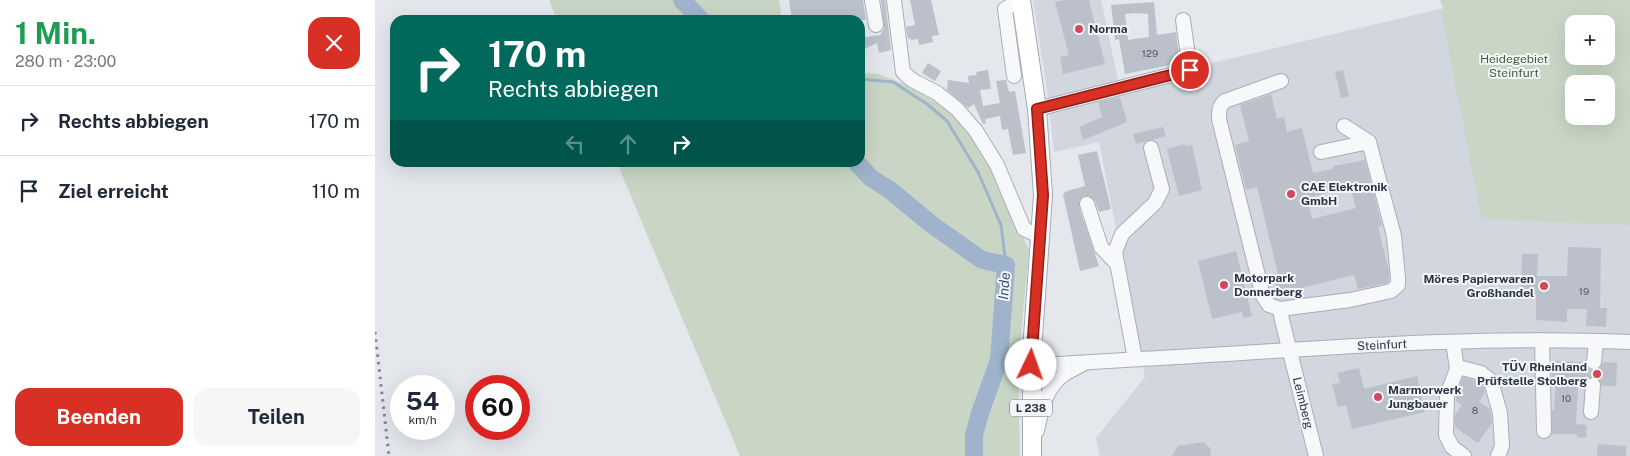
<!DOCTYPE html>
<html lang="de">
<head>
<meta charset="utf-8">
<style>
	:root { --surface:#fff; --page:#f6f6f7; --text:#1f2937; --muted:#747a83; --line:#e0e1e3; --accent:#d93025 }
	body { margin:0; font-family:"Public Sans",sans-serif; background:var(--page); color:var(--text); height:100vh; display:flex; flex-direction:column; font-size:19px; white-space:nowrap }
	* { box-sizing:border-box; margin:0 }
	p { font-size:16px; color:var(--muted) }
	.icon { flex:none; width:28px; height:28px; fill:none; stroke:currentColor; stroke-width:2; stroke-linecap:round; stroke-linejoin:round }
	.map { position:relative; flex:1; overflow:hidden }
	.side { display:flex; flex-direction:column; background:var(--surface); width:375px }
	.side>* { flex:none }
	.guide { position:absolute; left:15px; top:15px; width:475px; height:152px; border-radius:15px; box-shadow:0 5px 20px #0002; background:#00695c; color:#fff; overflow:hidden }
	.controls { position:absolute; left:1190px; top:15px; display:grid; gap:10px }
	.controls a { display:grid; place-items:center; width:50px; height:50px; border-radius:10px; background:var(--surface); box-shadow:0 5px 20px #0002; font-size:25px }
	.speed { position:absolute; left:15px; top:375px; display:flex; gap:10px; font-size:25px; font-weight:700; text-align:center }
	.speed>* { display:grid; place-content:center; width:65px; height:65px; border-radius:50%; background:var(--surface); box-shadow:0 5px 20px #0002; line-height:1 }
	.speed small { font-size:12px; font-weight:400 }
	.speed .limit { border:8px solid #d22; background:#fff; color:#111 }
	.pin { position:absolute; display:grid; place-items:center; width:42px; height:42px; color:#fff; margin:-21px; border:2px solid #fff; border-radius:50%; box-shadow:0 1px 5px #0007 }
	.me { position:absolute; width:55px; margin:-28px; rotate:3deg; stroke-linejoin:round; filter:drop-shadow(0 0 4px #0008) }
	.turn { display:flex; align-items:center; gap:18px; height:105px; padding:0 15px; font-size:22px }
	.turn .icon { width:65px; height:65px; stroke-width:2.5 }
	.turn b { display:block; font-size:35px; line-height:42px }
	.lanes { display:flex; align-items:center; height:48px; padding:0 15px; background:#0003; justify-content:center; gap:25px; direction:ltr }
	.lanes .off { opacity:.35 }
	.round { display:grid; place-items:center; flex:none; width:52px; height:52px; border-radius:15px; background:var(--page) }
	.overview { display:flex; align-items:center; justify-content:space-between; height:85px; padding:0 15px }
	h1 { font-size:30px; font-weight:700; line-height:38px; color:#1e9e55 }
	.action { display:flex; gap:10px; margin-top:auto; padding:10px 15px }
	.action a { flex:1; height:58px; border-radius:15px; background:var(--accent); color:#fff; font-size:20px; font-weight:700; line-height:58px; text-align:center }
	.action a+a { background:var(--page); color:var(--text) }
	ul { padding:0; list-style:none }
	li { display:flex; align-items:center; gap:15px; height:70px; padding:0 15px; border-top:1px solid var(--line) }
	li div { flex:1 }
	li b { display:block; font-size:19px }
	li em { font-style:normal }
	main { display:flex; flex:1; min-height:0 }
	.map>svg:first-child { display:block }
	.built { fill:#d2d6de }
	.green { fill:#c9d6c5; fill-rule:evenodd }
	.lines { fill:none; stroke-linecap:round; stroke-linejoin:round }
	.stream { stroke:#9fb4cc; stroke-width:3 }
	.river { stroke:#9fb4cc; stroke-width:18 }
	.building { fill:#bbc0ca; fill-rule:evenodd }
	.minor-tunnel { stroke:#bfc3cb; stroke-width:14; stroke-dasharray:14 7; stroke-linecap:butt }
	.minor-casing { stroke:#a9aeb7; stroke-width:16 }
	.major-casing { stroke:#a3abb8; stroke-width:20 }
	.minor { stroke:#f7f8fa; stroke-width:14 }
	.major { stroke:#fff; stroke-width:18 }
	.rail { stroke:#7d8696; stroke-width:3; stroke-dasharray:2.5 5; stroke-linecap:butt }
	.route-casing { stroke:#8d1f18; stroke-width:12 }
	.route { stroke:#d93025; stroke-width:9 }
	.poi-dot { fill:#d1495b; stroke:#f4f6f9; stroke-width:2 }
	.labels { text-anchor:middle; stroke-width:4; stroke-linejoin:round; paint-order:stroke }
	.number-label { font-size:10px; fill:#4f5766 }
	.shield { fill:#f4f6f9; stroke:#676e7b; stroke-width:1 }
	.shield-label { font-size:11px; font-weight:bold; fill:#2b3445 }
	.poi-label { font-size:12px; font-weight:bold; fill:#2b3445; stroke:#f4f6f9; text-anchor:start }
	.park-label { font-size:12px; fill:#3f6138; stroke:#f4f6f9 }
	.street-label { font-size:12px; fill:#2b3445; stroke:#f4f6f9 }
	.water-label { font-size:14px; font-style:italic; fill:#34527a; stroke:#f4f6f9 }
</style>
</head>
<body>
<main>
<section class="side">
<div class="overview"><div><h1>1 Min.</h1><p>280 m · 23:00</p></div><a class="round" style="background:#d93025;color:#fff"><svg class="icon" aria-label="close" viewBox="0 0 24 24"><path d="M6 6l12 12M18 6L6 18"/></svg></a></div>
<ul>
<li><svg class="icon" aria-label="right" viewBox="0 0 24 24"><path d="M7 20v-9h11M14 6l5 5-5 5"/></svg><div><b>Rechts abbiegen</b></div><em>170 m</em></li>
<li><svg class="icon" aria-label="arrive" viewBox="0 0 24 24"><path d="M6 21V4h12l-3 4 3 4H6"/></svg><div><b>Ziel erreicht</b></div><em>110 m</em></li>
</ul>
<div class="action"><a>Beenden</a><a>Teilen</a></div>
</section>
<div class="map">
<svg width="1255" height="456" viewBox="0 0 1255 456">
	<rect width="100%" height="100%" fill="#e4e7ec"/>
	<polygon class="built" points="658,0 726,0 744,85 1069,8 1106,212 1255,220 1255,456 725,456 721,438 770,377 724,142 679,152 672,89"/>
	<g class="green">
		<polygon points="174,0 404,0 407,20 182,20"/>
		<path d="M 1065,0 L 1255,0 L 1255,225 L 1107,219 L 1066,12 L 1069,10 ZM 1199,24 L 1231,24 L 1231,56 L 1199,56 ZM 1199,84 L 1231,84 L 1231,116 L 1199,116 Z"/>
		<polygon points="485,73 504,74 534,86 578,113 596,134 617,169 654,250 643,365 645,456 365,456 242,163 485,162"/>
	</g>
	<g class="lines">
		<polyline class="stream" points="485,79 518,82 552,104 572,121 603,172 626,225 631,265"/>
		<g class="river">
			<polyline points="307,0 326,20"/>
			<polyline points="481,162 496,178 515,190 556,224 607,260 631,265 624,360 605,413 599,435 599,456"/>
		</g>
	</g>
	<g class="building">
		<polygon points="414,0 488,0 491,20 417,20"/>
		<polygon points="506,0 510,0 516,50 504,53 502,43 485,51 485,38 505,35 509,29"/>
		<polygon points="535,0 556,0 564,35 557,36 558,42 544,45 543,39 536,40 535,38 533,39 531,27 540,25"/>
		<polygon points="689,0 714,0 730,64 688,74 685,57 694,55 680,2"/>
		<path d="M 779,2 L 782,35 L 801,32 L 805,63 L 750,74 L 744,39 L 740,40 L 736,5 ZM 759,13 L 773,14 L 774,37 L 753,40 L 750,14 Z"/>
		<polygon points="553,63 566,71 560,81 547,73"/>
		<polygon points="613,70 616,89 605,90 608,106 625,103 621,81 631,80 634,92 640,91 651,153 638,155 633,129 627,130 625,116 610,119 611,123 608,124 599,104 593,108 572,90 573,80 594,83 593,76 602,75 601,72"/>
		<polygon points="968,70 974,96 966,98 960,72"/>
		<path d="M 896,94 L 902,119 L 909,117 L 912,132 L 927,128 L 938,173 L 957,169 L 959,166 L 990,160 L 1007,226 L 1003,227 L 1014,271 L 1014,281 L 1012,283 L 983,289 L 979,275 L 903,294 L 898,275 L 903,274 L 882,187 L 871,190 L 860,145 L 874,141 L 865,105 ZM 975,187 L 981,208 L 937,219 L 932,198 Z"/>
		<polygon points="745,97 752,122 708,140 704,127 727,117 723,102"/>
		<polygon points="788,127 791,136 761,144 758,134"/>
		<polygon points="810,144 810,146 817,145 827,190 804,196 792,149"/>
		<polygon points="722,151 736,209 724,212 720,201 714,196 709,196 704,202 704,207 724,266 705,271 688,194 692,191 710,186 703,155"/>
		<polygon points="1193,247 1226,248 1225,308 1232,308 1231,327 1211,326 1212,309 1192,309 1192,322 1161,320 1161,295 1146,295 1147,254 1163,254 1162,276 1192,276"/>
		<polygon points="861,251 877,316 868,318 867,312 837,319 823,261"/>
		<polygon points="1176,361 1210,362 1214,369 1219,371 1226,367 1228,362 1242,363 1241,386 1227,386 1223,378 1218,376 1211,380 1209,385 1203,385 1201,424 1212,425 1211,438 1202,437 1202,434 1177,434 1177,410 1179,410 1181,380 1177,380"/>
		<polygon points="984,368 989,389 1042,376 1050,412 977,429 971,405 963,407 957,384 965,383 962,373"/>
		<polygon points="1088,377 1099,380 1109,387 1110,393 1104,402 1115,409 1116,414 1117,423 1103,443 1080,427 1080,415 1087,405 1081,401 1081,397"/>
		<polygon points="828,442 835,448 836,456 797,456 803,446"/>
		<polygon points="1223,444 1251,446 1251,456 1222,456"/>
	</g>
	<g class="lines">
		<polyline class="minor-tunnel" points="1218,385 1219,362"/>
		<g class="minor-casing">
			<g id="minor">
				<polyline points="497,0 501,25"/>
				<polyline points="519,0 528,72 537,80 562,93 582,109 601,131 622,165 649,229 666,237"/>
				<polyline points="639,76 630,9 645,0"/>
				<polyline points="662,109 815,70 808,20"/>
				<polyline points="969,126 994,142"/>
				<polyline points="712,204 726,247 742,264"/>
				<path d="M 905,309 L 894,305 L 888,296 L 844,119 C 844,111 844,106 850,101 L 906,81"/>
				<polyline points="1167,340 1169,431"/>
				<polyline points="1078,342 1082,369 1072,395 1071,435 1077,447 1089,456"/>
				<polyline points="760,359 740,252 747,234 780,203 787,189 776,148"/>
				<polyline points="1219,362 1221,341"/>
				<path d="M 656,365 C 699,364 742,360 785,358 C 941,349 1098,335 1255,342"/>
				<polyline points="1082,369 1087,368 1106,373 1116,381 1125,413 1127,446 1123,456"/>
				<polyline points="1216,412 1218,385"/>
				<path d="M 662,431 C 666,412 670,389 687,376 C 693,371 701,368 708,364"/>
				<polyline points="941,456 907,320 905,309 975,300 1016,291 1023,285 1023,278 1019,236 994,142 946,152"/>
			</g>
		</g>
		<g class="major-casing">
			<polyline id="major" points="646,0 662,109 668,195 657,351 657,456"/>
		</g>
		<use href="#minor" class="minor"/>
		<use href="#major" class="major"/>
		<polyline class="rail" points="0,332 14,456"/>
	</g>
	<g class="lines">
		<g class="route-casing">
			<polyline id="route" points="656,365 668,195 662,109 815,70"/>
		</g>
		<use href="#route" class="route"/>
	</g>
	<g class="poi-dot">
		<circle cx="704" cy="29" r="5"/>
		<circle cx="916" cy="194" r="5"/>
		<circle cx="849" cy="285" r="5"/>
		<circle cx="1169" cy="286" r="5"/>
		<circle cx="1222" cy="374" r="5"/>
		<circle cx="1003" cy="397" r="5"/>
	</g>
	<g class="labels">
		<g class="number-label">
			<text x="775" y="57">129</text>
			<text x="1209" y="295">19</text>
			<text x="1191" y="402">10</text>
			<text x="1100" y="414">8</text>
		</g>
		<rect class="shield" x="635" y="399.5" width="42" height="17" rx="4"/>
		<g class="shield-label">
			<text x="656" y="412">L 238</text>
		</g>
		<g class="poi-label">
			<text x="714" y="33">Norma</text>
			<text x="926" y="191">CAE Elektronik<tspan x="926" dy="14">GmbH</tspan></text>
			<text x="859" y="282">Motorpark<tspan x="859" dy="14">Donnerberg</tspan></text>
			<text x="1159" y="283" text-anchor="end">Möres Papierwaren<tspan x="1159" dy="14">Großhandel</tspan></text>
			<text x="1212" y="371" text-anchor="end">TÜV Rheinland<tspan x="1212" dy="14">Prüfstelle Stolberg</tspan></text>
			<text x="1013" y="394">Marmorwerk<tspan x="1013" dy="14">Jungbauer</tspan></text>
		</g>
		<g class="park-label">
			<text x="1139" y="63">Heidegebiet<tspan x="1139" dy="14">Steinfurt</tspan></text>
		</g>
		<g class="street-label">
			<text transform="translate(1007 345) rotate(-3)" y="4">Steinfurt</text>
			<text transform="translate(928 403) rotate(76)" y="4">Leimberg</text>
		</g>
		<g class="water-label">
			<text transform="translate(629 286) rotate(-86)" y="5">Inde</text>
		</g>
	</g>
</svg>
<div class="controls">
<a>+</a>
<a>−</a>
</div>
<div class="speed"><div>54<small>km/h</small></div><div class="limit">60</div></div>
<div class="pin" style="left:815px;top:70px;background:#d93025"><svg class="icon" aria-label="arrive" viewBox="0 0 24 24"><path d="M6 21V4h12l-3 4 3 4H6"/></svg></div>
<svg class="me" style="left:656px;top:365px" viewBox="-20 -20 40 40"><circle r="19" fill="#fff"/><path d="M0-13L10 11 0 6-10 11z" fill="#d93025"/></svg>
<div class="guide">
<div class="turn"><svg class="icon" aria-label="right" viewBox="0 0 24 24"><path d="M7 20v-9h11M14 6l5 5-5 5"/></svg><div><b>170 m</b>Rechts abbiegen</div></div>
<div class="lanes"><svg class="icon off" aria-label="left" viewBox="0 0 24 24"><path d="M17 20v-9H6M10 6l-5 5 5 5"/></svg><svg class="icon off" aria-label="ahead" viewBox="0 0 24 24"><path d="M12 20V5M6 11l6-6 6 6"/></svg><svg class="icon" aria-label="right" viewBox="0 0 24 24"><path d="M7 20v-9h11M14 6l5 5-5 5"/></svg></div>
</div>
</div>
</main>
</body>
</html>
